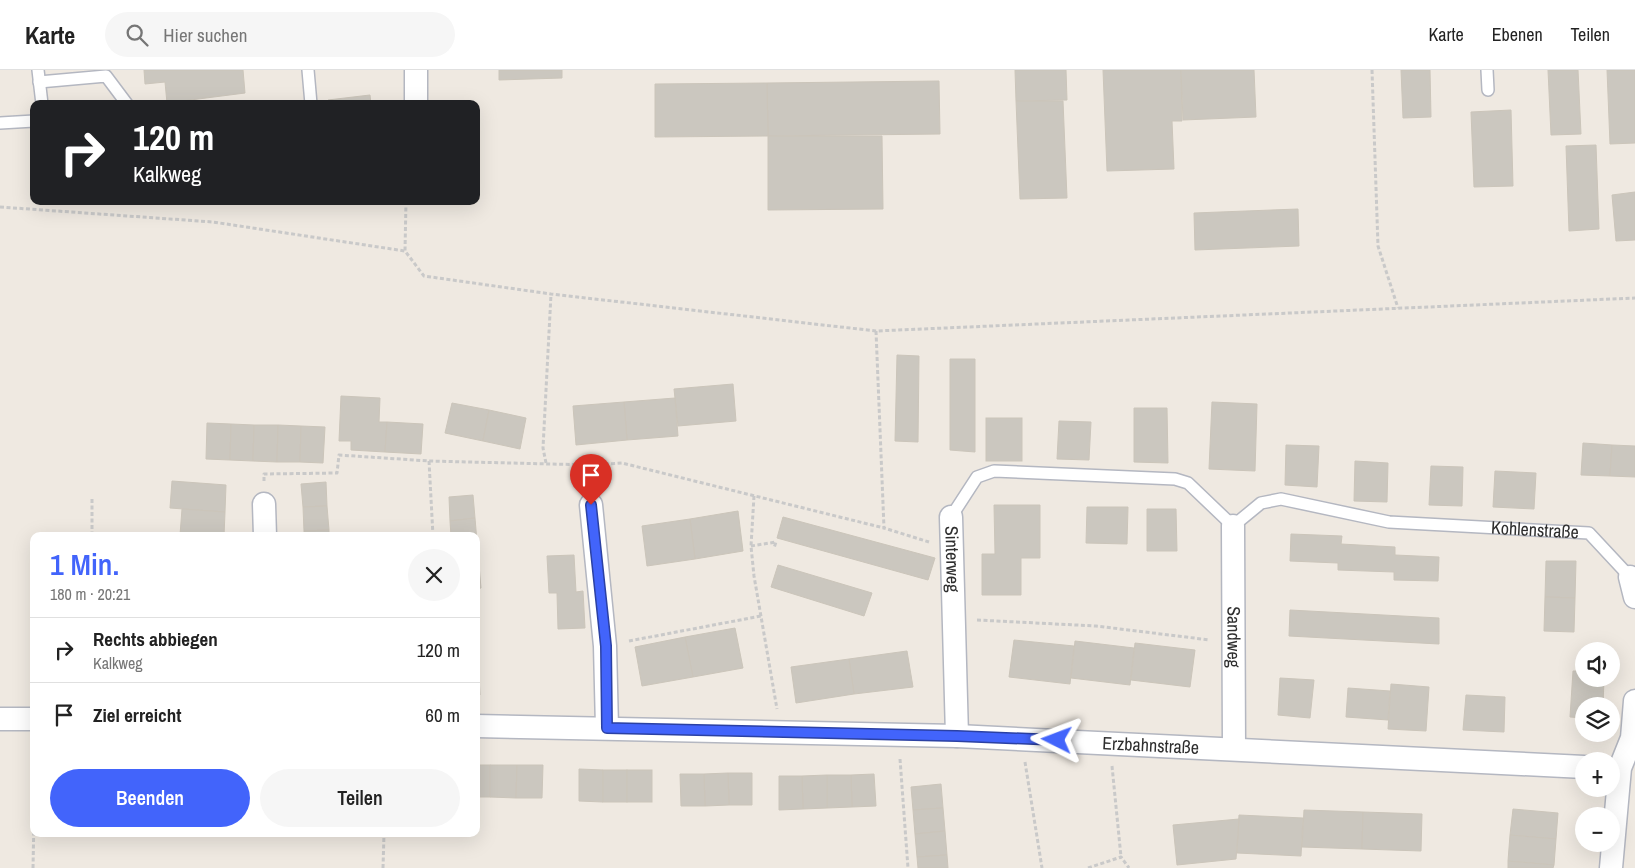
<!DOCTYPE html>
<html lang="de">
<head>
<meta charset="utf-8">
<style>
	:root { --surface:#fff; --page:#f6f6f6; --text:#222; --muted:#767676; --line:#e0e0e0; --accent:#4264fb }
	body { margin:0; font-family:"Archivo Narrow",sans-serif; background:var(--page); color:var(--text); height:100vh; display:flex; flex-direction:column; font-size:19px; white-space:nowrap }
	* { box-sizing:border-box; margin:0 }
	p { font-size:16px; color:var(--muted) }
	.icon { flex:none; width:28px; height:28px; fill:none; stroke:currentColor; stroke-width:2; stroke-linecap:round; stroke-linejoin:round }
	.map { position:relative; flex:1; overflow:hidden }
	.panel { position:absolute; left:30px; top:462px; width:450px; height:305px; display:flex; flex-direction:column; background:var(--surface); border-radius:10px; box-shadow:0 5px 20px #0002 }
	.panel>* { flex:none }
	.banner { position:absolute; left:30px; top:30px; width:450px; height:105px; border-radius:10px; box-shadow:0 5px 20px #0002; background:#202124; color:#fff; overflow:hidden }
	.fabs { position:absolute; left:1575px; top:572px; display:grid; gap:10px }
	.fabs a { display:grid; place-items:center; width:45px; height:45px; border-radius:50%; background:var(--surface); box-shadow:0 5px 20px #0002; font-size:25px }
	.pin { position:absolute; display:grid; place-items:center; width:42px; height:42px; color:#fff; margin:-51px -21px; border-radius:50% 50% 50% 0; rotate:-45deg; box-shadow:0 0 5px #0007 }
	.pin .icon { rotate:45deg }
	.me { position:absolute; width:55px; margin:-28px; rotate:273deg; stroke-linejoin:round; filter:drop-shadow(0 0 4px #0008) }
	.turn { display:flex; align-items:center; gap:18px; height:105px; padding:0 20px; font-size:22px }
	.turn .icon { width:65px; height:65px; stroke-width:2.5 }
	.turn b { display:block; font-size:35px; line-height:42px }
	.round { display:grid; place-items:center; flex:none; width:52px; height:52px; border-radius:26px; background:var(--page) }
	.summary { display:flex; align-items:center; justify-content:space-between; height:85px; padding:0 20px }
	h1 { font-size:30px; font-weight:600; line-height:38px; color:var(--accent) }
	.button { display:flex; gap:10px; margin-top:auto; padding:10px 20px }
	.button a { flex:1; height:58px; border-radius:30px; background:var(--accent); color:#fff; font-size:20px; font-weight:600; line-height:58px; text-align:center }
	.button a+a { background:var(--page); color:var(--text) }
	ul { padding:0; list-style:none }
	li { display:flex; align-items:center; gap:15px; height:65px; padding:0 20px; border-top:1px solid var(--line) }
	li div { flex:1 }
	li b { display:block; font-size:19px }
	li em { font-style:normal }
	header { display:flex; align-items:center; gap:30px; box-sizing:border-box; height:70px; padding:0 25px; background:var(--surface); border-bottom:1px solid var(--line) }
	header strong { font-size:24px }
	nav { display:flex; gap:28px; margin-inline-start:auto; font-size:18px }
	.search { width:350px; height:45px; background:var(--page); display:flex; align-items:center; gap:12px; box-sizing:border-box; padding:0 18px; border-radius:28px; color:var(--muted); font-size:19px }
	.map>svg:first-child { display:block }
	.building { fill:#cbc7bf; stroke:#cbc5ba }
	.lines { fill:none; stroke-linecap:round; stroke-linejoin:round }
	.lane-casing { stroke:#b4b7c1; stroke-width:14 }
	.street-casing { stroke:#b4b7c1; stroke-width:25 }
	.path { stroke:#c9c9c9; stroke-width:3; stroke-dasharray:4 2.5; stroke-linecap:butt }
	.lane { stroke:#fff; stroke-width:11 }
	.street { stroke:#fff; stroke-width:22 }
	.route-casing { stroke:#2b41a3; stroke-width:12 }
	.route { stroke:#4264fb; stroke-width:9 }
	.labels { text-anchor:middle; stroke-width:4; stroke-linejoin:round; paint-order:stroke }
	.street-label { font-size:18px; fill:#2e2e2e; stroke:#fff }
</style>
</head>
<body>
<header>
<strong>Karte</strong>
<div class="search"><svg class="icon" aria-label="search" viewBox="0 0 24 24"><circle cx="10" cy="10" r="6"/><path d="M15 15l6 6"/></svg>Hier suchen</div>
<nav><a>Karte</a><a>Ebenen</a><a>Teilen</a></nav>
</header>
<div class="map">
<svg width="1635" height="798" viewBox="0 0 1635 798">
	<rect width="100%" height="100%" fill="#efe9e1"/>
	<g class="building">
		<polygon points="144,0 243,0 245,23 167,33 165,12 145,14"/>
		<polygon points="499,0 562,0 562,8 499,10"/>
		<polygon points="1015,0 1066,0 1067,30 1016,31"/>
		<polygon points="1103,0 1181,0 1182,51 1172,51 1174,99 1107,101"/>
		<polygon points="1181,0 1254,0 1256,47 1183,50"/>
		<polygon points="1401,0 1430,0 1431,47 1403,48"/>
		<polygon points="1548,0 1578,0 1581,64 1551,65"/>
		<polygon points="1607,0 1635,0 1635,73 1610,74"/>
		<polygon points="939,11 940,64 768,66 767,13"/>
		<polygon points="767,13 768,66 655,67 655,14"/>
		<polygon points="370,25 371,34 329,34 328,30"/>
		<polygon points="1016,31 1063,31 1067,128 1020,129"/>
		<polygon points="1511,40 1513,116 1474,117 1471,42"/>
		<polygon points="768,66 882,66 883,139 768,140"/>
		<polygon points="1596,75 1599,159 1569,161 1566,76"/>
		<polygon points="1635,122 1635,170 1616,171 1612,125"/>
		<polygon points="1298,139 1299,176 1195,180 1194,143"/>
		<polygon points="897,285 919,286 918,372 895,371"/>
		<polygon points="950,289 975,289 975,382 950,380"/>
		<polygon points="733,314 736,351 678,356 674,319"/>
		<polygon points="341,326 380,328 379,352 387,352 385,382 351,380 351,371 339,371"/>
		<polygon points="675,328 678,366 627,370 624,332"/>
		<polygon points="624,332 627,370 576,375 573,336"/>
		<polygon points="1212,332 1257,334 1255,401 1209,399"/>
		<polygon points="452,333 489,340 483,371 445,363"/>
		<polygon points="1134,338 1167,338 1168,393 1134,392"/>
		<polygon points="489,340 526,348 520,379 483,371"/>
		<rect x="986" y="348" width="36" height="43"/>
		<polygon points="1059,351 1091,352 1089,390 1057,389"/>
		<polygon points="387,352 423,354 421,384 385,382"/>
		<polygon points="207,353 231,354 230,390 206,389"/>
		<polygon points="231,354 254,355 253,391 230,390"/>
		<polygon points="254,355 278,355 277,392 253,391"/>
		<polygon points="278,355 301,356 300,392 277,392"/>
		<polygon points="301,356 325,357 323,393 300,392"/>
		<polygon points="1583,373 1612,375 1610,406 1581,405"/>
		<polygon points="1286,375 1319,376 1317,417 1285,415"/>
		<polygon points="1612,375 1635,376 1635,407 1610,406"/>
		<polygon points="1355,391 1388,393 1387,432 1354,431"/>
		<polygon points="1431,396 1463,397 1462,436 1429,435"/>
		<polygon points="1495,401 1536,403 1534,439 1493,437"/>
		<polygon points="172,411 226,415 225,442 170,438"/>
		<polygon points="326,412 327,436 303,437 301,414"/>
		<polygon points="473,425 475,448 450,451 449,427"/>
		<polygon points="994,435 1040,435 1040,488 1021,488 1021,525 982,525 982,484 995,484"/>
		<polygon points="327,436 329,460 304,461 303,437"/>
		<polygon points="1087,437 1128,437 1127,474 1086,473"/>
		<polygon points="182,439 225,442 224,466 180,465"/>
		<polygon points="1147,439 1176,439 1177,481 1147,481"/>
		<polygon points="738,441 743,481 695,489 690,449"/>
		<polygon points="783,447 935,488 928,510 777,468"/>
		<polygon points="475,448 477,472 476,466 451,466 450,451"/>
		<polygon points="690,449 695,489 647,496 642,456"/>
		<polygon points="329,460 329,466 304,466 304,461"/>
		<polygon points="1291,464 1342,466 1341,474 1395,477 1395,485 1439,487 1438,511 1394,510 1394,502 1338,500 1338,493 1290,491"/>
		<polygon points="574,485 576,522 583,521 585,558 558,559 557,523 549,523 547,486"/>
		<polygon points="1546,491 1576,491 1575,528 1545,527"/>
		<polygon points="476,495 479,495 481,518 476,519"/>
		<polygon points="778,495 872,523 864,546 771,517"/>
		<polygon points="1545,527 1575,528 1574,562 1544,561"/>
		<polygon points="1290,540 1439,548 1439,574 1289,566"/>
		<polygon points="735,558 743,598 693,607 685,567"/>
		<polygon points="685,567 693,607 642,616 635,577"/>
		<polygon points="1014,570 1074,576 1070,614 1009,607"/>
		<polygon points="1075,571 1134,578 1130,615 1071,608"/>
		<polygon points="1135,573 1195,580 1190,617 1131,610"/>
		<polygon points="907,581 913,617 854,624 849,589"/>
		<polygon points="478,587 480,625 476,625 476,588"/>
		<polygon points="849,589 854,624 796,633 791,597"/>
		<polygon points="1573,601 1584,601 1584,609 1604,609 1603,636 1584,636 1584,648 1570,647"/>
		<polygon points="1280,608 1314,610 1310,648 1278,645"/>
		<polygon points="1391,614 1429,617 1426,661 1388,659"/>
		<polygon points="1348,618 1390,621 1388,650 1346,647"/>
		<polygon points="1466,625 1505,627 1504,662 1463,660"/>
		<rect x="476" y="695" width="14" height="32"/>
		<polygon points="490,695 517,695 516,728 490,727"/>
		<polygon points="517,695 543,695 542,728 516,728"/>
		<polygon points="579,699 603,700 603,732 579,731"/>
		<rect x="603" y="700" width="24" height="32"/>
		<rect x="627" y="700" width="25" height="32"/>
		<polygon points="728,703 752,703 752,735 729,735"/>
		<polygon points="728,703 729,735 705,736 704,704"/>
		<polygon points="680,704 704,704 705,736 681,736"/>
		<polygon points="874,704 876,736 852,737 851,705"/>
		<polygon points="827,705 851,705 852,737 827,738"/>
		<polygon points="827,705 827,738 803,739 802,706"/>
		<polygon points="779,706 802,706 803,739 779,740"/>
		<polygon points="941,714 943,738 913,740 911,717"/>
		<polygon points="943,738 945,761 915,764 913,740"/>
		<polygon points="1513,739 1558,743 1556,769 1510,765"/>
		<polygon points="1304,740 1363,742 1362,779 1302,777"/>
		<polygon points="1363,742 1422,744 1421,781 1362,779"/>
		<polygon points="1239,745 1303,748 1301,786 1237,783"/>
		<polygon points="1239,749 1236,789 1177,795 1173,755"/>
		<polygon points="945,761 947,785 917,787 915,764"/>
		<polygon points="1510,765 1556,769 1554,795 1508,791"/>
		<polygon points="947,785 948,798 918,798 917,787"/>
		<polygon points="1508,791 1554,795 1553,798 1508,798"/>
	</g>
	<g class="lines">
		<g class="lane-casing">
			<g id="lane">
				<polyline points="38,0 42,34"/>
				<polyline points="308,0 311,34"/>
				<polyline points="1487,0 1488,20"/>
				<polyline points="39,12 106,6 127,34"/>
				<polyline points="0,53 34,51"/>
				<path id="s1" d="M 951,447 L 977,407 L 994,401 L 1175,409 L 1188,413 L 1233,456 L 1261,433 L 1281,429 L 1389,452 L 1589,463 L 1630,507 L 1631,505"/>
			</g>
		</g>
		<g class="street-casing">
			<g id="street">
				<polyline points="416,0 416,30"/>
				<polyline points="264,434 265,466"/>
				<polyline points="591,435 605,576 607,658"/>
				<path id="s2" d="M 951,447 L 957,666"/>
				<path id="s3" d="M 1233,456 L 1234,678"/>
				<polyline points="1630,507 1635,527"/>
				<polyline points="0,649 34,649"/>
				<path id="s4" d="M 476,656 L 957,666 L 1584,697"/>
				<polyline points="1611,798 1620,698 1632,668 1635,631"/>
			</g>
		</g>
		<g class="path">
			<polyline points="1372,0 1378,176 1398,238"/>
			<polyline points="406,131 405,181 424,206 551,224 876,261 1635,228"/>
			<polyline points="0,137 213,152 405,181"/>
			<polyline points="876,261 884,458 929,472"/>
			<polyline points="429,391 433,466"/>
			<polyline points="546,393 543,378 551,224"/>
			<polyline points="264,411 264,404 337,403 339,385 429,391 591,395 622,393 884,458"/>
			<polyline points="591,412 591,395"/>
			<polyline points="754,426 751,476 754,506 777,639"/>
			<polyline points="92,429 92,466"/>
			<polyline points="751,476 776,472 774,478"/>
			<polyline points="977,550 1096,556 1210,570"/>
			<polyline points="629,571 761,546"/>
			<polyline points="900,689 908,798"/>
			<polyline points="1025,692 1042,798"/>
			<polyline points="1112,696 1121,787"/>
			<polyline points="33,798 34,747"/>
			<polyline points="383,798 384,764"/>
			<polyline points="1088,798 1121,787 1129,798"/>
		</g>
		<use href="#lane" class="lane"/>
		<use href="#street" class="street"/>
	</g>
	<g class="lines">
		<g class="route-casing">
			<polyline id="route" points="591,435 606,576 607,658 957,666 1057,670"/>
		</g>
		<use href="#route" class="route"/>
	</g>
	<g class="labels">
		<g class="street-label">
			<text dy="6" stroke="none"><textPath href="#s1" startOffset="636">Kohlenstraße</textPath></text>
			<text dy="6" stroke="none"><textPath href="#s2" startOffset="42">Sinterweg</textPath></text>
			<text dy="6" stroke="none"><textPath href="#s3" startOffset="111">Sandweg</textPath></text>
			<text dy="6" stroke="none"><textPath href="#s4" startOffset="675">Erzbahnstraße</textPath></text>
		</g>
	</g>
</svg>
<div class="fabs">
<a><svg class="icon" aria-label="sound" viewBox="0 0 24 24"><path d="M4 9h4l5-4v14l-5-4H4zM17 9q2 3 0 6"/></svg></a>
<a><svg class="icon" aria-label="layers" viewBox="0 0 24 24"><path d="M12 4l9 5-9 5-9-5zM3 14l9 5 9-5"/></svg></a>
<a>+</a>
<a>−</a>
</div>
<div class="pin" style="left:591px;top:435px;background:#d93025"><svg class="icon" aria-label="arrive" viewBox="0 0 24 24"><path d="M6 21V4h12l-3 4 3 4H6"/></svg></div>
<svg class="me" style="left:1057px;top:670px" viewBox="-20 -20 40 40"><path d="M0-17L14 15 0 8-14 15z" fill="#4264fb" stroke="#fff" stroke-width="4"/></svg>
<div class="banner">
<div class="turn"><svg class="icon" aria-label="right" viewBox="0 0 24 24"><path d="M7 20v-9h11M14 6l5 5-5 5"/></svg><div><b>120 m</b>Kalkweg</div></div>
</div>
<section class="panel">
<div class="summary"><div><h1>1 Min.</h1><p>180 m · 20:21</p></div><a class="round"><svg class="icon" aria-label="close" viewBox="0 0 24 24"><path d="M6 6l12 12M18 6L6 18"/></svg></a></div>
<ul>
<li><svg class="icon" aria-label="right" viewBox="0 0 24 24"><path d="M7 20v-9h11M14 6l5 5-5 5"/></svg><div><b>Rechts abbiegen</b><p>Kalkweg</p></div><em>120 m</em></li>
<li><svg class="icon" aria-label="arrive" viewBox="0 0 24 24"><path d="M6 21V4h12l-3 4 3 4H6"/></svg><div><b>Ziel erreicht</b></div><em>60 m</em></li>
</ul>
<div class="button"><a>Beenden</a><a>Teilen</a></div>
</section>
</div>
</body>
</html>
